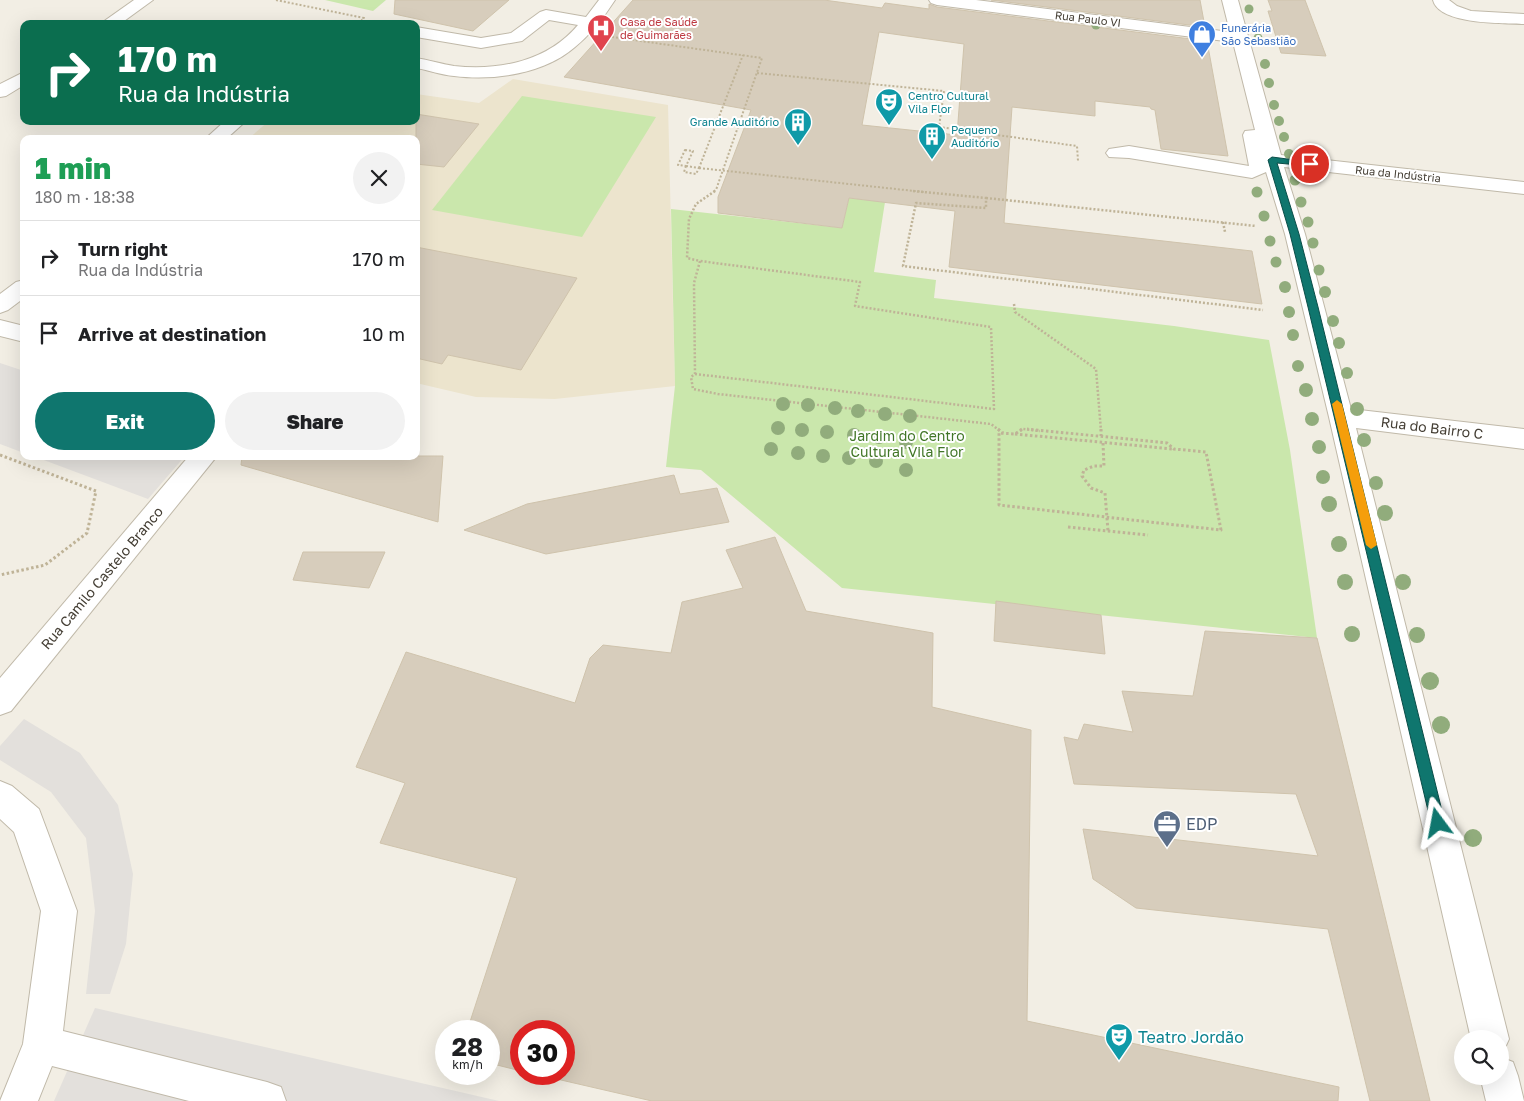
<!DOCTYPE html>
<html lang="en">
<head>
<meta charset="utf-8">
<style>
	:root { --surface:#fff; --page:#f2f2f2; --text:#202124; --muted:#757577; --line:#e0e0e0; --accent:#0f766e }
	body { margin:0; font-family:"Golos Text",sans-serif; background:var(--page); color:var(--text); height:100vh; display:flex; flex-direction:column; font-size:19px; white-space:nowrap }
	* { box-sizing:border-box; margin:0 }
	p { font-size:16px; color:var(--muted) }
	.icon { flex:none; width:28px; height:28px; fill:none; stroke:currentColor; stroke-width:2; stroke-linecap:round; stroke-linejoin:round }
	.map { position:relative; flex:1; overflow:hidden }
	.panel { position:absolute; left:20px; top:135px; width:400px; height:325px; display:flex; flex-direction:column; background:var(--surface); border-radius:10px; box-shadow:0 5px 20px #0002 }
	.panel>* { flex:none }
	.top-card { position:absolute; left:20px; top:20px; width:400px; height:105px; border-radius:10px; box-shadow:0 5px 20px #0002; background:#0b6e4f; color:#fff; overflow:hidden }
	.buttons { position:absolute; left:1454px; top:1030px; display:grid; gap:10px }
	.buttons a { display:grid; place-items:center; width:55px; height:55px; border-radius:50%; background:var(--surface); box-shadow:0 5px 20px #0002; font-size:25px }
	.speed { position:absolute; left:435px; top:1020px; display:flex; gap:10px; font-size:25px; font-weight:700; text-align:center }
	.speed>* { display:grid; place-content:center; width:65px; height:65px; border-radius:50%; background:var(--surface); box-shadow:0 5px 20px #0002; line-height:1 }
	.speed small { font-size:12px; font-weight:400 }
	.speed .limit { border:8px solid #d22; background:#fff; color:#111 }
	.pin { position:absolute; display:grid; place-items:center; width:42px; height:42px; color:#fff; margin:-21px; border:2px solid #fff; border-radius:50%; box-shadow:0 1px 5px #0007 }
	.me { position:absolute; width:55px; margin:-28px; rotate:347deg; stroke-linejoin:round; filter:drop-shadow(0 0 4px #0008) }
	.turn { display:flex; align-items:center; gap:18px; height:105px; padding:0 15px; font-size:22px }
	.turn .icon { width:65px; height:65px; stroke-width:2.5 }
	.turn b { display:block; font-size:35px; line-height:42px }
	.round { display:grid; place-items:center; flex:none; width:52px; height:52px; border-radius:26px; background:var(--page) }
	.head { display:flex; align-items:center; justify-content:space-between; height:85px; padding:0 15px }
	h1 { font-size:30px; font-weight:800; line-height:38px; color:#1e9e55 }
	.action { display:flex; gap:10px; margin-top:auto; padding:10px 15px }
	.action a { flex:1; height:58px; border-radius:30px; background:var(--accent); color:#fff; font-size:20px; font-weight:800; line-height:58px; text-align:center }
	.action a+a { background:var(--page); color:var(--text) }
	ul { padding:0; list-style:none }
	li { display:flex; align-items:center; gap:15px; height:75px; padding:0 15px; border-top:1px solid var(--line) }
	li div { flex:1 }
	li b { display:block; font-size:19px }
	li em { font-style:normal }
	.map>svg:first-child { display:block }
	.education { fill:#ece4cd }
	.green { fill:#cae7ac }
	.parking { fill:#e3e0dc }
	.building { fill:#d7cdbc; stroke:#cfc3ac; fill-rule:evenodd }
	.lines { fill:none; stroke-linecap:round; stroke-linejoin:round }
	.minor-casing { stroke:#c0b9a9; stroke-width:2 }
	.path-far2 { stroke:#bfb397; stroke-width:2; stroke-dasharray:2 2; stroke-linecap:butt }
	.path-far1 { stroke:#bfb397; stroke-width:2.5; stroke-dasharray:2 2; stroke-linecap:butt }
	.path { stroke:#bfb397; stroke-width:3; stroke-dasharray:2.5 2.5; stroke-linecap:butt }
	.minor { fill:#fff; fill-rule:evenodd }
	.tree { fill:#91ac7c }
	.route { fill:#0f766e; stroke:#0a4d48 }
	.slow { fill:#f59e0b }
	.labels { text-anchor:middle; stroke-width:4; stroke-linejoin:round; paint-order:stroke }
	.far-street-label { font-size:11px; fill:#443e34; stroke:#fff }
	.far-health-label { font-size:11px; fill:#be3a42; stroke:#fff; text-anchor:start }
	.far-shop-label { font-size:11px; fill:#366cbe; stroke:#fff; text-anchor:start }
	.far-culture-label { font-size:11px; fill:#0d838f; stroke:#fff; text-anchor:start }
	.street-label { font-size:14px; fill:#443e34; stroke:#fff }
	.park-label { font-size:14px; fill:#417627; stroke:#fff }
	.near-service-label { font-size:16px; fill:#4e5e75; stroke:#fff; text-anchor:start }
	.near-culture-label { font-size:16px; fill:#0d838f; stroke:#fff; text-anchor:start }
</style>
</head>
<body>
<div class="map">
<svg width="1524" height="1101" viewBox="0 0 1524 1101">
	<rect width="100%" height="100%" fill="#f2eee4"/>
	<polygon class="education" points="513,79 668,105 675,386 555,399 476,397 416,383 416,139 248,139 269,121 416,121 416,94 479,103"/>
	<g class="green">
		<polygon points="325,0 386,0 373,11"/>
		<polygon points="522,96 656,117 582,237 432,210"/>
		<polygon points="849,198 885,202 874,272 936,280 934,298 1174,326 1269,340 1290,450 1317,638 842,588 701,470 666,467 675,386 671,209 842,228"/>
	</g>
	<g class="parking">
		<polygon points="0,363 24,371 24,453 0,444"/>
		<polygon points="33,456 185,456 148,499"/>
		<polygon points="24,719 80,753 118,805 133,874 126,944 110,994 86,994 95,911 86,838 51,792 0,760 0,746"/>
		<polygon points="95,1008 499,1101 54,1101"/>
	</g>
	<g class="building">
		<polygon points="395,0 509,0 473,31 394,14"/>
		<path d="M 633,0 L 824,0 L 882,8 L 885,3 L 929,9 L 929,4 L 937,7 L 1207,41 L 1228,156 L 1161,149 L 1155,110 L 1151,109 L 1150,107 L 1095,101 L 1095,116 L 1012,107 L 1004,223 L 1252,251 L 1262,304 L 949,267 L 955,211 L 849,198 L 842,228 L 718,213 L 718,197 L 751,110 L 564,77 ZM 879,32 L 964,44 L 957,135 L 862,125 Z"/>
		<polygon points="991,0 1200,0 1205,27"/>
		<polygon points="1268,0 1305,0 1326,56 1281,53 1268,11 1272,11"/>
		<polygon points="416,114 479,124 444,167 416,164"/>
		<polygon points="416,247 577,278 521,370 448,355 442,364 416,358"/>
		<polygon points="242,456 443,456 438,522 241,465"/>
		<polygon points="674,475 680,494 717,488 729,522 546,554 464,530 527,504"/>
		<polygon points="775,537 806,611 933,633 932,707 1031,730 1027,1021 1339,1087 1338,1101 652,1101 535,1074 564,1074 564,1031 521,1031 521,1071 489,1063 489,1031 467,1031 517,878 380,843 405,783 356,767 406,652 575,703 590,658 603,645 671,653 682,602 743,588 726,550"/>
		<polygon points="303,552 385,552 369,588 293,580"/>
		<polygon points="996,601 1101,615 1105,654 994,641"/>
		<polygon points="1205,631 1317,638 1430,1101 1370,1101 1328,929 1136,908 1093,879 1083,829 1318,856 1296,794 1074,784 1064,737 1078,740 1084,724 1133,732 1122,691 1193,696"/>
	</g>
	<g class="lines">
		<g class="minor-casing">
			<g id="minor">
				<polygon points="134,0 153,0 120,24 100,24"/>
				<path d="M 599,0 L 615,0 C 604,17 591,34 575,47 C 544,74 494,81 454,76 C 441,75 429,70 416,68 L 416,58 C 429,60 441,64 454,66 C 500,71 548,61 578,25 L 549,20 L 522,41 L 481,48 L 416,37 L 416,27 L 481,38 L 511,33 L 540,12 L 546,10 L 586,17 Z"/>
				<polygon points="929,0 976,0 1230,32 1222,0 1238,0 1281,155 1524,182 1524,194 1284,167 1305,234 1351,409 1524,429 1524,449 1356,428 1509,1039 1503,1052 1500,1054 1500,1039 1471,1039 1329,417 1285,234 1266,172 1252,178 1129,158 1109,157 1106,153 1109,149 1129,146 1249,166 1243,135 1245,131 1255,130 1233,42 937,5 931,3"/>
				<path d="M 1433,0 L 1449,0 L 1457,6 L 1471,11 L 1524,14 L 1524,24 C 1504,23 1439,25 1433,0 Z"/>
				<polygon points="24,72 24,85 6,96 0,97 0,84"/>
				<polygon points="225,121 246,121 226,139 205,139"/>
				<polygon points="24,280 24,298 8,310 0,313 0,294 16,282"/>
				<polygon points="0,320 24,326 24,342 0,336"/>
				<polygon points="189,456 217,456 11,711 0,715 0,678"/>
				<polygon points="0,781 12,786 39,809 77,911 63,1031 267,1082 281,1087 286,1101 189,1101 52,1066 38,1101 0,1101 23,1044 41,911 14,832 0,819"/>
				<polygon points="1500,1057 1513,1062 1518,1076 1524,1101 1486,1101 1480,1076 1500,1076"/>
			</g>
		</g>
		<g class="path-far2">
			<polyline points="276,0 364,18 360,22 368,24"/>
			<polyline points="612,37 762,58 716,190 713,192"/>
			<polyline points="757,73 944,91 939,127 1077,146 1078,161"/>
			<polygon points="685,150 693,151 686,166 678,165"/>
			<polyline points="686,166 699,168"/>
			<polyline points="686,166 684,172 696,174 699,168"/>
			<polyline points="699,168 924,192"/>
			<polyline points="699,168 743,55"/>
		</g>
		<g class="path-far1">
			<polyline points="715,191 696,204 689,219 687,258 700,261 694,283 695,374 691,377 693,389 718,394 991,424 1000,431"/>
			<polyline points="913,191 986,198 986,208 916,203 903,266 1263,310"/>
			<polyline points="986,198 1256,226"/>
			<polyline points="1223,222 1225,232"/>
			<polyline points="1014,304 1015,312 1096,369 1101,431"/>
			<polyline points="695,374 994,409 991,327 855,306 860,282 700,261"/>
			<polyline points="1020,431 1023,429 1040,431"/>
		</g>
		<g class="path">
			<polyline points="998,429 1003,433"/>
			<polyline points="1022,429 1015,434 999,433 999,505 1221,530 1206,452 1174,449 1167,443 1027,429"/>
			<polyline points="1101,429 1101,436"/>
			<polyline points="1015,434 1173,449"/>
			<polyline points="1103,443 1104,466 1094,466 1084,470 1082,476 1091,488 1105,493 1108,531"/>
			<polyline points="0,455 96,491 87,533 45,565 0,575"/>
			<polyline points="1068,527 1148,535"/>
		</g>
		<use href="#minor" class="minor"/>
	</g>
	<g class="tree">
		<circle cx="1249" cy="9" r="4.5"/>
		<circle cx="1096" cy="25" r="4.5"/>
		<circle cx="1258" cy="38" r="4.5"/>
		<circle cx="1265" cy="64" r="5"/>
		<circle cx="1269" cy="83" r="5"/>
		<circle cx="1274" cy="105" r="5"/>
		<circle cx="1279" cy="121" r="5"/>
		<circle cx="1284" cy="137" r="5"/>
		<circle cx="1289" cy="154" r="5"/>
		<circle cx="1295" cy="180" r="5.5"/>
		<circle cx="1257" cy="192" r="5.5"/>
		<circle cx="1301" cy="202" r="5.5"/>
		<circle cx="1264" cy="216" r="5.5"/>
		<circle cx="1308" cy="222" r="5.5"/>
		<circle cx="1270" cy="241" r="5.5"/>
		<circle cx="1313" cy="243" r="5.5"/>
		<circle cx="1276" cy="262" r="5.5"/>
		<circle cx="1319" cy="270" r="5.5"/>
		<circle cx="1285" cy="287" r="6"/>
		<circle cx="1325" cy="292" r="6"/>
		<circle cx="1289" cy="312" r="6"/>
		<circle cx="1333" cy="321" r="6"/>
		<circle cx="1293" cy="335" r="6"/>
		<circle cx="1339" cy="343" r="6"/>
		<circle cx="1298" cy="366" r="6"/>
		<circle cx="1347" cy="373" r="6"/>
		<circle cx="1306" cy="390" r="7"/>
		<circle cx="783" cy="404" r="7"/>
		<circle cx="808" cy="405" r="7"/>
		<circle cx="835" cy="408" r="7"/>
		<circle cx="1357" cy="409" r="7"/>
		<circle cx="858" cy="411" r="7"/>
		<circle cx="885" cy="414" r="7"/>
		<circle cx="910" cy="416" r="7"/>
		<circle cx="1312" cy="419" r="7"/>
		<circle cx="778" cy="428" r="7"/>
		<circle cx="802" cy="430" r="7"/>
		<circle cx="827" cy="432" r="7"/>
		<circle cx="854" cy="435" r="7"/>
		<circle cx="879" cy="437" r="7"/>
		<circle cx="1364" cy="440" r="7"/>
		<circle cx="906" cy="442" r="7"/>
		<circle cx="1319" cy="447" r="7"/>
		<circle cx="771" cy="449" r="7"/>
		<circle cx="798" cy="453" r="7"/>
		<circle cx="823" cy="456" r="7"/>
		<circle cx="849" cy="458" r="7"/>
		<circle cx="876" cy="461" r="7"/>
		<circle cx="906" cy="470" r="7"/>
		<circle cx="1323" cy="477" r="7"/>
		<circle cx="1376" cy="483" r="7"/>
		<circle cx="1329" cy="504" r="8"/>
		<circle cx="1385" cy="513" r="8"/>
		<circle cx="1339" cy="544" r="8"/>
		<circle cx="1345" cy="582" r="8"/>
		<circle cx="1403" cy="582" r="8"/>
		<circle cx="1352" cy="634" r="8"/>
		<circle cx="1417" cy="635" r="8"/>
		<circle cx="1430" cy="681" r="9"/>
		<circle cx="1441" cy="725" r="9"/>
		<circle cx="1473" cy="838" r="9"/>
	</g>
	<polygon class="route" points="1272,157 1310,162 1315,164 1310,166 1277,163 1299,234 1318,307 1445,823 1443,828 1438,830 1433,828 1431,823 1308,307 1290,234 1268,160"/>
	<polygon class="slow" points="1337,400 1342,404 1377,545 1371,549 1366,545 1332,404"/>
	<defs>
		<g id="hospital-pin" transform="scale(1.4375)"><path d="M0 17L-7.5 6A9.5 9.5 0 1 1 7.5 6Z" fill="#e0444e" stroke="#fff"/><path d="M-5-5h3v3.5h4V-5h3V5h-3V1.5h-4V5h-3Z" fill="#fff"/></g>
		<g id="shop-pin" transform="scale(1.4375)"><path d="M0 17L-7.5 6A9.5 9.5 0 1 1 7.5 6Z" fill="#3f7fe0" stroke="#fff"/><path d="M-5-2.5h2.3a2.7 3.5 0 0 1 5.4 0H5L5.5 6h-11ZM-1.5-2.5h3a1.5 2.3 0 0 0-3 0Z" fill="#fff"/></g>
		<g id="theatre-pin" transform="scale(1.4375)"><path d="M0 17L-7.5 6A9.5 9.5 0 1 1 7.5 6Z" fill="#0f9aa8" stroke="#fff"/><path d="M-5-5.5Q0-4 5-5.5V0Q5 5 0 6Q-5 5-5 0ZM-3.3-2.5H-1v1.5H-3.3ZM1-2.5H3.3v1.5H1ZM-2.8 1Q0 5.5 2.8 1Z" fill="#fff"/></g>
		<g id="building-pin" transform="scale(1.4375)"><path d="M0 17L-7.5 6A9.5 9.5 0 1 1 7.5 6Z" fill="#0f9aa8" stroke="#fff"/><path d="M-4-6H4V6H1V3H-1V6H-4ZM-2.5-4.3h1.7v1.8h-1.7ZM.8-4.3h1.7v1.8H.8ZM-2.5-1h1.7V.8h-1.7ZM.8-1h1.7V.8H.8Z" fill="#fff"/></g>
		<g id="office-pin" transform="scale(1.4375)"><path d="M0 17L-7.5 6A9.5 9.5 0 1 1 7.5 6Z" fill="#5c6f8a" stroke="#fff"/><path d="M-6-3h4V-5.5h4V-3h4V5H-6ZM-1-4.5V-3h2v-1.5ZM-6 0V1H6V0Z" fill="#fff"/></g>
	</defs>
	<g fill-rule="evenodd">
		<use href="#hospital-pin" x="601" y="28"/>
		<use href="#shop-pin" x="1202" y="34"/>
		<use href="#theatre-pin" x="889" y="102"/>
		<use href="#building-pin" x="798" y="122"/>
		<use href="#building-pin" x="932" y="136"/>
		<use href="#office-pin" x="1167" y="824"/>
		<use href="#theatre-pin" x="1119" y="1037"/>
	</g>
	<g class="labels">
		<g class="far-street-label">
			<text transform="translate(1088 19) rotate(7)" y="4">Rua Paulo VI</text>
			<text transform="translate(1398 174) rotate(6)" y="4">Rua da Indústria</text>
		</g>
		<g class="far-health-label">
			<text x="620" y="26">Casa de Saúde<tspan x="620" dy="13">de Guimarães</tspan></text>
		</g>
		<g class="far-shop-label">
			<text x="1221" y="32">Funerária<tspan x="1221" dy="13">São Sebastião</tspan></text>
		</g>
		<g class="far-culture-label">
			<text x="908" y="100">Centro Cultural<tspan x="908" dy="13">Vila Flor</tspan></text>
			<text x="779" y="126" text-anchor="end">Grande Auditório</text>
			<text x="951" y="134">Pequeno<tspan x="951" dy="13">Auditório</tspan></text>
		</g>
		<g class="street-label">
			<text transform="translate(1432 428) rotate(7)" y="5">Rua do Bairro C</text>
			<text transform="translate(102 578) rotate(-50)" y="5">Rua Camilo Castelo Branco</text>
		</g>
		<g class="park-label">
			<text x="907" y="441">Jardim do Centro<tspan x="907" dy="16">Cultural Vila Flor</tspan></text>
		</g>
		<g class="near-service-label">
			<text x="1186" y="830">EDP</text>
		</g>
		<g class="near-culture-label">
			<text x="1138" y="1043">Teatro Jordão</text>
		</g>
	</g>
</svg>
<div class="buttons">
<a><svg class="icon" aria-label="search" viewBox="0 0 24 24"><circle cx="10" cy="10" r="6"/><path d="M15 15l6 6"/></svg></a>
</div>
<div class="speed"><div>28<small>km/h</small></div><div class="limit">30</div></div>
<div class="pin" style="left:1310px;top:164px;background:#d93025"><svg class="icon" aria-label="arrive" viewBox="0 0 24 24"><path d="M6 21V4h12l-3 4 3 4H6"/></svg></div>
<svg class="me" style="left:1438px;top:823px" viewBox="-20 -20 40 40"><path d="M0-17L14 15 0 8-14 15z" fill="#0f766e" stroke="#fff" stroke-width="4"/></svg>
<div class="top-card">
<div class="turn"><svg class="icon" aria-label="right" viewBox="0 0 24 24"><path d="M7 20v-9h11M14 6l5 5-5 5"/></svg><div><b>170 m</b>Rua da Indústria</div></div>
</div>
<section class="panel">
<div class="head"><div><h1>1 min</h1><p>180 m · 18:38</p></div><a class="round"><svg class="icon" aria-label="close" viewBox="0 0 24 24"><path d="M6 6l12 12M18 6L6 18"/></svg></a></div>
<ul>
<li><svg class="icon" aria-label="right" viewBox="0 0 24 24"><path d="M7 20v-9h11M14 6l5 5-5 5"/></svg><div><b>Turn right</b><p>Rua da Indústria</p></div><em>170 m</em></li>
<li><svg class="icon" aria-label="arrive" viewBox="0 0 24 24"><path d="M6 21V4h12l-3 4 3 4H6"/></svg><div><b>Arrive at destination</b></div><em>10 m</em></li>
</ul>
<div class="action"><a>Exit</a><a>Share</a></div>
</section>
</div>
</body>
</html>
